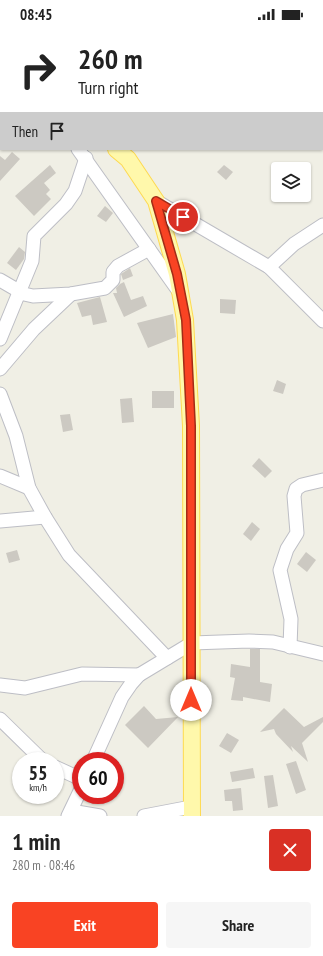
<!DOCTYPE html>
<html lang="en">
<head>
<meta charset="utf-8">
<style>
	:root { --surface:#fff; --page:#f6f6f6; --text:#222; --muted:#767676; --accent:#f94323 }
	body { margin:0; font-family:"PT Sans Narrow",sans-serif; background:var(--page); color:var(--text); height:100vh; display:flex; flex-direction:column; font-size:15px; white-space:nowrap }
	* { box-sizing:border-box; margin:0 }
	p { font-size:13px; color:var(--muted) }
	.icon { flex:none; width:22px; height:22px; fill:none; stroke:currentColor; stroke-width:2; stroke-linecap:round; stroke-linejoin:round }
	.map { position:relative; height:788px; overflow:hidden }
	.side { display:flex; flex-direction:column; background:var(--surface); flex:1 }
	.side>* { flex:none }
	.top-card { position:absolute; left:0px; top:0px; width:323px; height:122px; box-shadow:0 1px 3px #0004; background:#fff; color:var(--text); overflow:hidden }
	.tools { position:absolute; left:271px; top:134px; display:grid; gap:8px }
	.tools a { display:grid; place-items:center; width:40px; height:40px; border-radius:4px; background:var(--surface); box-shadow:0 1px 3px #0004; font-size:20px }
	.speed { position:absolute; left:12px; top:724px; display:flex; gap:8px; font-size:20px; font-weight:700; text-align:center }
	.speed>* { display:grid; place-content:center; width:52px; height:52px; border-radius:50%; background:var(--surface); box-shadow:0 1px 3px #0004; line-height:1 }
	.speed small { font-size:10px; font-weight:400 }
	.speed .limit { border:6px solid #d22; background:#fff; color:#111 }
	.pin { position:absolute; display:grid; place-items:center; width:34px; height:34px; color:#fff; margin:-17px; border:2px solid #fff; border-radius:50%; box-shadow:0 1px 4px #0007 }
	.me { position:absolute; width:44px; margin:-22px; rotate:0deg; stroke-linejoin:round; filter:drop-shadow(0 0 3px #0008) }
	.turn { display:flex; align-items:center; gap:14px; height:84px; padding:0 12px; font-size:18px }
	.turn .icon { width:52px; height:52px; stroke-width:2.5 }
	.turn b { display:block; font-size:28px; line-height:34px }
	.then { display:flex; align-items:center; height:38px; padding:0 12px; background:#0003; gap:8px; font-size:15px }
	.round { display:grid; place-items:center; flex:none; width:42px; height:42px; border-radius:4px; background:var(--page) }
	.headline { display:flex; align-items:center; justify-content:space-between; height:68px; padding:0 12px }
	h1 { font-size:24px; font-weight:800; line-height:30px }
	.button { display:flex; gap:8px; margin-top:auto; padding:8px 12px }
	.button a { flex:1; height:46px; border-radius:4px; background:var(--accent); color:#fff; font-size:16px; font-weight:800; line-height:46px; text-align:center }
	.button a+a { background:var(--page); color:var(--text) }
	.status { display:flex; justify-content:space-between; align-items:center; height:28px; padding:0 20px; background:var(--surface); direction:ltr }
	.status svg { height:11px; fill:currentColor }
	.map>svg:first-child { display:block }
	.building { fill:#ccc9c2 }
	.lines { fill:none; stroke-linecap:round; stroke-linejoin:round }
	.minor-casing { stroke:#bdbec5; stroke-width:15 }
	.major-casing { stroke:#feda51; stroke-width:18 }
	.minor { stroke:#fff; stroke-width:13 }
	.major { stroke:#fff8ab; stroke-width:16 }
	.route-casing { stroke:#a22c17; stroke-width:10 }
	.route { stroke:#f94323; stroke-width:7 }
</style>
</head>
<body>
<div class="status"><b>08:45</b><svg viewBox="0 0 49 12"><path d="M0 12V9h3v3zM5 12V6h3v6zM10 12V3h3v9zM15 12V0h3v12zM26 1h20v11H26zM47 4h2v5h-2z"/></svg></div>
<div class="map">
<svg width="323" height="788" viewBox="0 0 323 788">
	<rect width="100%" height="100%" fill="#f0efe5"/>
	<g class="building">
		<polygon points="12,124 20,131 0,153 0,128 5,132"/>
		<polygon points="50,137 56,145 44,155 50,162 46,166 51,171 34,188 15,168"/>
		<polygon points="224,137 233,144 226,152 217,144"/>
		<polygon points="105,178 113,185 106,194 97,188"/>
		<polygon points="19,219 25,224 24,231 16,242 7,235"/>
		<polygon points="130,240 133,248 123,252 121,246"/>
		<polygon points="124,254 131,272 143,268 147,278 124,289 113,265 117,265 116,260 120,256"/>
		<polygon points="100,269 107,294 93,297 91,287 82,289 77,275"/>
		<polygon points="220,271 236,272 235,286 220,285"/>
		<polygon points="173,286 176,309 148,320 137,295"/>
		<polygon points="277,352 286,356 283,366 273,363"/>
		<rect x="152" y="363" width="22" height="17"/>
		<polygon points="132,370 134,394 122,395 120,371"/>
		<polygon points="70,386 73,402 63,404 60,387"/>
		<polygon points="259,430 272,443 265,450 252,438"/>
		<polygon points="252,494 260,501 251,513 243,506"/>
		<polygon points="17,522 20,532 9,535 6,525"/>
		<polygon points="306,524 316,532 307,544 297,536"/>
		<polygon points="250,621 260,621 260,654 272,656 270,674 243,669 243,673 231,672 235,650 230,649 231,636 250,639"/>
		<polygon points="144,678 156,691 178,689 148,720 125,697"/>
		<polygon points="284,680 304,699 323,689 323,694 302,715 308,734 291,718 293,724 276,706 274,701 260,704"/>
		<polygon points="227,705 239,712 231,725 219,718"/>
		<polygon points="296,733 306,762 296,766 286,736"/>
		<polygon points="253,740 255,750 232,754 230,744"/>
		<polygon points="273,747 278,778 268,780 264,748"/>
		<polygon points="241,760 243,782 233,783 232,773 225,773 224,762"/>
	</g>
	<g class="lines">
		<g class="minor-casing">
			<g id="minor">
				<polyline points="0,43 1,44"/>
				<polyline points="78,121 180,265"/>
				<polyline points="156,173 269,239 323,293"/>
				<polyline points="269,239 294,216 323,197"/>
				<polyline points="0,252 24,266 33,268 71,266 105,260 113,252 113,244 118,238 149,221"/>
				<polyline points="0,311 32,233 34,208 66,176 75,163 86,130"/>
				<polyline points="0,341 34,301 71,266"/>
				<polyline points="0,366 16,408 29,460 45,489 69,527 167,630"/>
				<polyline points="0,448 29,460"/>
				<polyline points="0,493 45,489"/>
				<polyline points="290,619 291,591 280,542 287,521 297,505 294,468 296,461 302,457 323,452"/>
				<polyline points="0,657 25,660 82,646 139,647"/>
				<polyline points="0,691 43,733"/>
				<polyline points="93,733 122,669 131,656 139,647 192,615 249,613 273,614 323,626"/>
				<polyline points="55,739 81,751"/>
				<polyline points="71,783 100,788"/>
				<polyline points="68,788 81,761"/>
				<polyline points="144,788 191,779"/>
			</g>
		</g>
		<g class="major-casing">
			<g id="major">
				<polyline points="0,27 1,28"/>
				<polyline points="116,121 128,131 156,173 177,246 185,292 191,398 192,788"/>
			</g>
		</g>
		<use href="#minor" class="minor"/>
		<use href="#major" class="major"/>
	</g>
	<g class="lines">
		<g class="route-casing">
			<polyline id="route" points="183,189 156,173 177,246 186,292 191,398 191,672"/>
		</g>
		<use href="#route" class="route"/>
	</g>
</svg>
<div class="tools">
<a><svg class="icon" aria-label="layers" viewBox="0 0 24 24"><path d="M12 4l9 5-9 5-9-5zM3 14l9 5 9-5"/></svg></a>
</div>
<div class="speed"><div>55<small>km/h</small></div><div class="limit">60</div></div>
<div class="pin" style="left:183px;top:189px;background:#d93025"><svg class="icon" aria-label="arrive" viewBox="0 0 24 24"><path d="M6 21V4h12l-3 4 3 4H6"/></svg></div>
<svg class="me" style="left:191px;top:672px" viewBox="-20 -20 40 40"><circle r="19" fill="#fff"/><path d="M0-13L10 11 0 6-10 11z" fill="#f94323"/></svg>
<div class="top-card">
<div class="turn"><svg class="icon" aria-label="right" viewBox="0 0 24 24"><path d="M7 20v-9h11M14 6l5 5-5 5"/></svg><div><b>260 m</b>Turn right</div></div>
<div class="then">Then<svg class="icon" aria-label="arrive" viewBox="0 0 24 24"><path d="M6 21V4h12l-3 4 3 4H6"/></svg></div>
</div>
</div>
<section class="side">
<div class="headline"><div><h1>1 min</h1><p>280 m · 08:46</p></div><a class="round" style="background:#d93025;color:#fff"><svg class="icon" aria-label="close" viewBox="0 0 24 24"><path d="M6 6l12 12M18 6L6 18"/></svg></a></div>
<div class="button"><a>Exit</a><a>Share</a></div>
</section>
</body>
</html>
